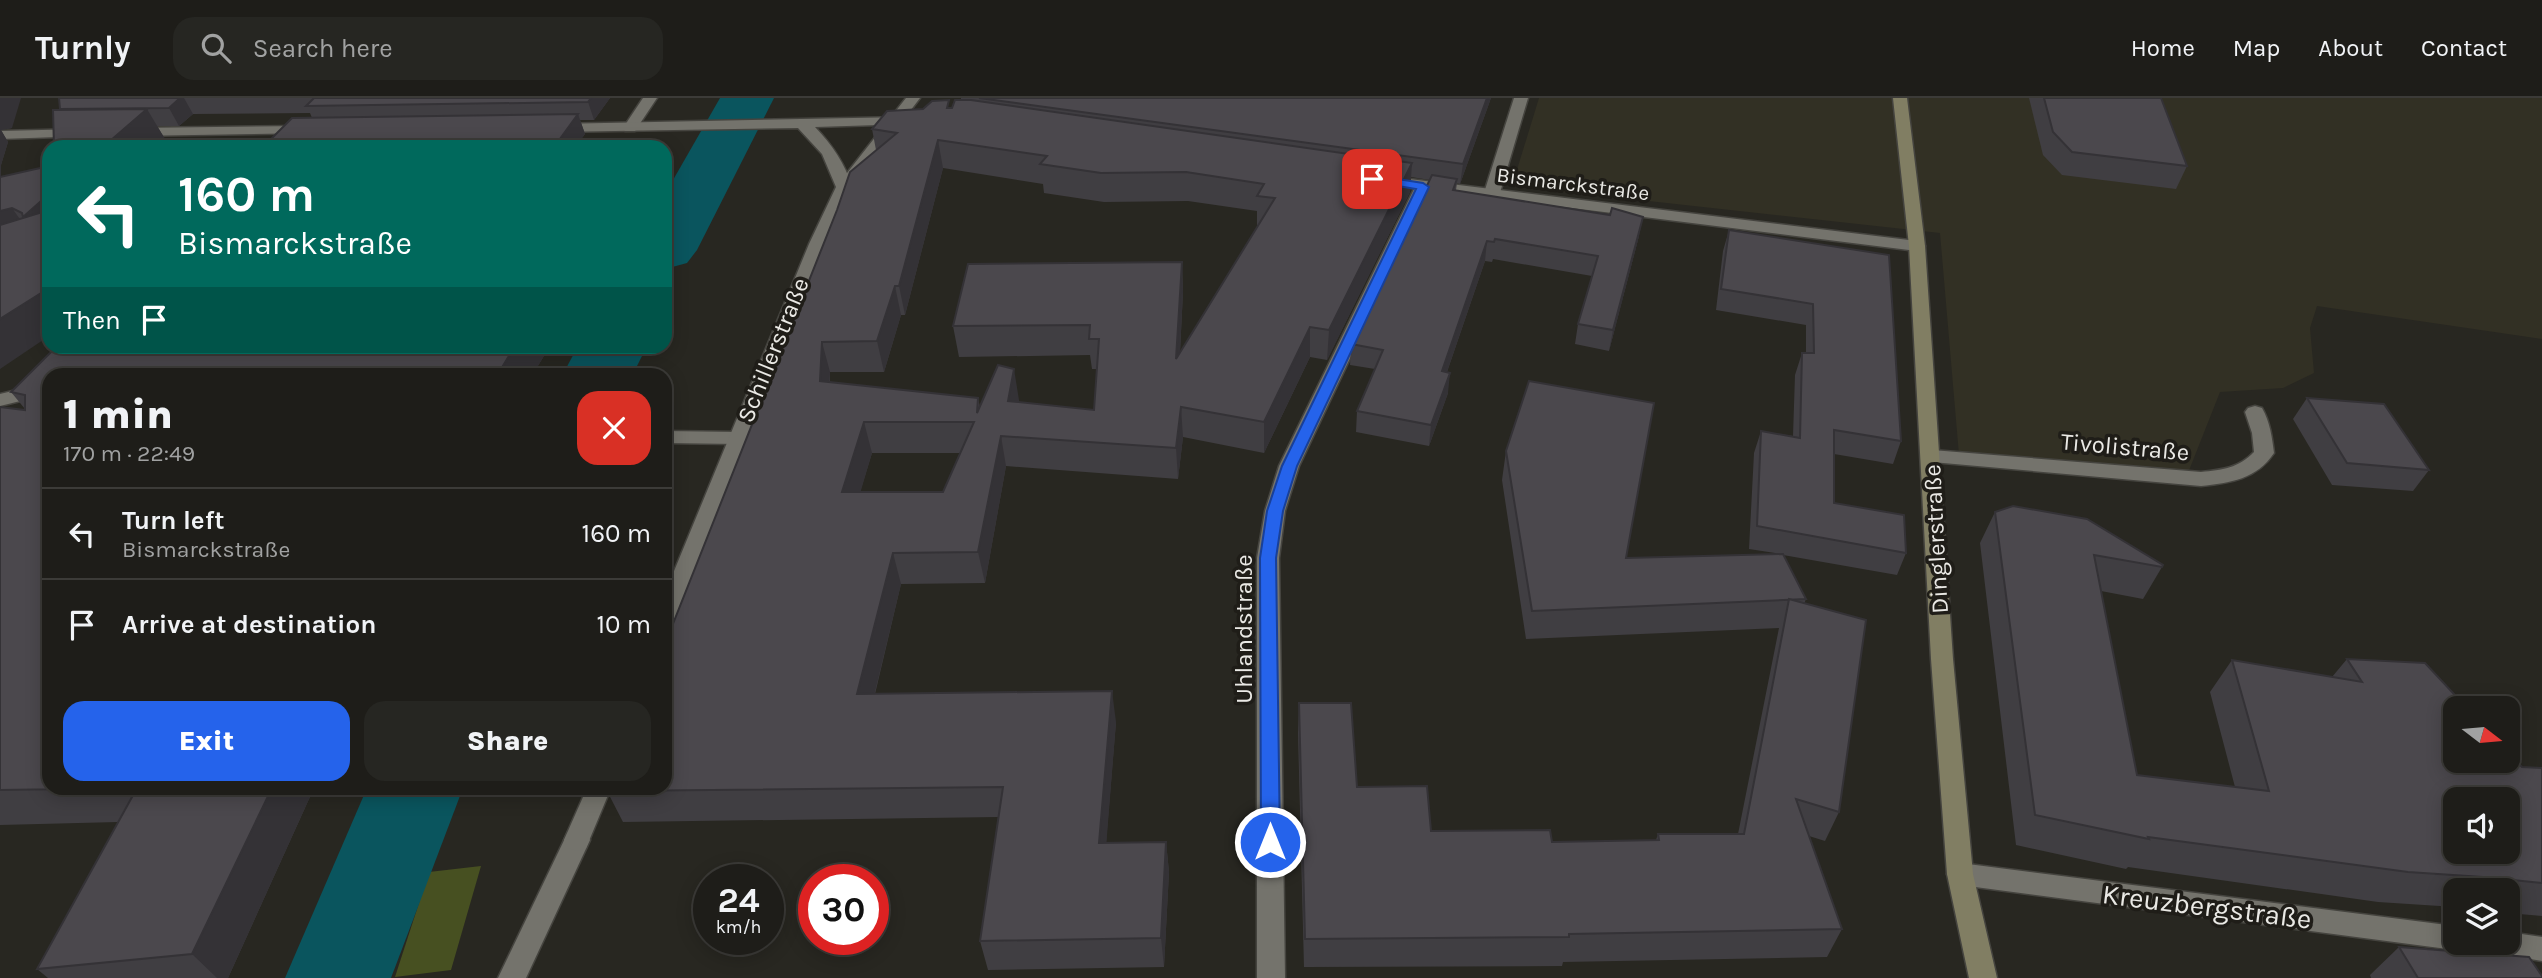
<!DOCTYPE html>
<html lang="en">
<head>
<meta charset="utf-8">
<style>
	:root { --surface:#1e1d19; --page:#262622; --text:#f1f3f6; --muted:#a1a2a2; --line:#3c3b38; --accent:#2563eb }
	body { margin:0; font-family:Karla,sans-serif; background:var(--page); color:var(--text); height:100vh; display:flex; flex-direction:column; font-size:26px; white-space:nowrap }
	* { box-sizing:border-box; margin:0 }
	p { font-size:23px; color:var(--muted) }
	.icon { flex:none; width:38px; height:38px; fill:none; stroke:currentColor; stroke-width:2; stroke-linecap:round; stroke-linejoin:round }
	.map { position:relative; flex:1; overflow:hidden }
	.side { position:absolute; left:42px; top:270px; width:630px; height:427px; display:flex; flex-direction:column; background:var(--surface); border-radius:21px; box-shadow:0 4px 18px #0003,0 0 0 2px var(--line) }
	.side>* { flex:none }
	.banner { position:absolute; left:42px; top:42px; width:630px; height:214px; border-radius:21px; box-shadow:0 4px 18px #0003,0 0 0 2px var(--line); background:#00695c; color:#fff; overflow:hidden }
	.needle { width:46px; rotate:106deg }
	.buttons { position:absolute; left:2443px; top:598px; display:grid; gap:14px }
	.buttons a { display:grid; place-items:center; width:77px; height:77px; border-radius:14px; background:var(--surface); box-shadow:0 4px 18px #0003,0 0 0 2px var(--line); font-size:35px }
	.speed { position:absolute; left:693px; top:766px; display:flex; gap:14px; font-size:35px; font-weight:700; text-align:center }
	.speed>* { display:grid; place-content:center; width:91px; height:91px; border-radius:50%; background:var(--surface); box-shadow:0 4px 18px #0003,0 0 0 2px var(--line); line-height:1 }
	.speed small { font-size:18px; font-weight:400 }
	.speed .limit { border:10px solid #d22; background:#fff; color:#111 }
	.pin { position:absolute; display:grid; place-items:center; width:60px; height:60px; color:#fff; margin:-30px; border-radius:14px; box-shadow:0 4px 10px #0006 }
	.me { position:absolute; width:77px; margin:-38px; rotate:0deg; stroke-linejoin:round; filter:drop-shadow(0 0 5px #0008) }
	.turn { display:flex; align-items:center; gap:24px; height:147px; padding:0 21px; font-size:32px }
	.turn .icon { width:91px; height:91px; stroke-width:2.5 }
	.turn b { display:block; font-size:49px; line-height:60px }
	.then { display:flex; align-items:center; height:66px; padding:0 21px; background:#0003; gap:14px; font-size:26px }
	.round { display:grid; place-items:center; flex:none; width:74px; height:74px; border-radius:21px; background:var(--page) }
	.overview { display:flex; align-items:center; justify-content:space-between; height:119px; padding:0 21px }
	h1 { font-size:42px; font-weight:800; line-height:52px }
	.cta { display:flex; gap:14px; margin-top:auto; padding:14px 21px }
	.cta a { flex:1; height:80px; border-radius:21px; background:var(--accent); color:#fff; font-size:28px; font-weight:800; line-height:80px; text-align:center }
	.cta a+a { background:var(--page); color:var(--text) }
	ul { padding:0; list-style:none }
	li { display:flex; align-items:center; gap:21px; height:91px; padding:0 21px; border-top:2px solid var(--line) }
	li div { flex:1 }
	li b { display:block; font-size:26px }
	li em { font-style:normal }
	header { display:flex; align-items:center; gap:42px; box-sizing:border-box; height:98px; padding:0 35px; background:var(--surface); border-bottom:2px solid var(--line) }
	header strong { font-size:33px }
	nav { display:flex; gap:38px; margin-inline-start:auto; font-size:24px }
	.search { width:490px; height:63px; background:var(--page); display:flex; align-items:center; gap:18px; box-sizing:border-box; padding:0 24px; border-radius:21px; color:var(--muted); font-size:26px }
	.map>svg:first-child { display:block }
	.built { fill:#323024 }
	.green { fill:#475021 }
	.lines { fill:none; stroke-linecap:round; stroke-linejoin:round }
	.river { fill:#0a555e; fill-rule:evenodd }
	.service-casing { stroke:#45443f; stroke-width:3 }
	.pedestrian-casing { stroke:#45443f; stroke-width:3 }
	.minor-casing { stroke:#45443f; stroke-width:3 }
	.tertiary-casing { stroke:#45443f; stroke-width:3 }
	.secondary-casing { stroke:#45443f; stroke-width:3 }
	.service { fill:#74736c; fill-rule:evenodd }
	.pedestrian { fill:#74736c; fill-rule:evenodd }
	.minor { fill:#74736c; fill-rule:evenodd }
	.tertiary { fill:#74736c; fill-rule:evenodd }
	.secondary { fill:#817e63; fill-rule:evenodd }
	.wall { fill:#403e42; fill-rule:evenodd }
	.shaded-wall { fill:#343236 }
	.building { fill:#4b484d; stroke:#343236; stroke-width:2; fill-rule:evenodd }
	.route { fill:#2563eb; stroke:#184099; stroke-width:2 }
	.labels { text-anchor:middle; stroke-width:7; stroke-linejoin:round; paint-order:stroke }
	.far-street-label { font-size:21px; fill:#eae9e5; stroke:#1f1d18 }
	.street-label { font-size:24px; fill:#eae9e5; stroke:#1f1d18 }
	.near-street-label { font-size:28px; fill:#eae9e5; stroke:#1f1d18 }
</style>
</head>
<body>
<header>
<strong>Turnly</strong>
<div class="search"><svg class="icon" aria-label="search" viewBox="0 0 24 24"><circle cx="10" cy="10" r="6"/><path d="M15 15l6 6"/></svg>Search here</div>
<nav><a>Home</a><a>Map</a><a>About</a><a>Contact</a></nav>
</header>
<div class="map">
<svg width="2542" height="880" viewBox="0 0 2542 880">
	<rect width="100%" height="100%" fill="#282721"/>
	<polygon class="built" points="1539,0 2542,0 2542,241 2317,208 2310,230 2314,275 2283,290 2220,294 2188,375 1959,357 1940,135 1512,88"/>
	<polygon class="green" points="481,768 451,872 395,879 429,774"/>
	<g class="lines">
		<g class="river">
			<polygon points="720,0 774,0 697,152 687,165 665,171 665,96"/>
			<polygon points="578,248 647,248 633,276 563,276"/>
			<polygon points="367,690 463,690 391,880 285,880"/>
		</g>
		<g class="service-casing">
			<g id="service">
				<polygon points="49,284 49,296 0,308 0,296"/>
				<polygon points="665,333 738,334 745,336 748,340 745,344 738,346 665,345"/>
			</g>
		</g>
		<g class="pedestrian-casing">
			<polygon id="pedestrian" points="577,731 586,734 590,742 526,880 498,880 568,734"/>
		</g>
		<g class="minor-casing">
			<g id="minor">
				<polygon points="643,0 657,0 635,33 625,33 623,30"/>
				<polygon points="906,0 920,0 851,90 825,146 676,522 673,528 665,530 665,495 809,146 836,89"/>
				<polygon points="1514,0 1528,0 1499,98 1491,103 1485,101 1483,98"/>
				<polygon points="1423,84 1431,89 1299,368 1285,413 1279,460 1285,880 1257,880 1257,460 1265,413 1279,368 1415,89"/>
				<path d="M 2255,308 L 2262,310 C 2270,324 2272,339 2274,355 C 2257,381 2230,385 2201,388 L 1932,364 L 1925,363 L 1922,358 L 1925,353 L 1932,352 L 2201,374 C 2222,372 2239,370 2254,354 L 2252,335 L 2245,314 L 2248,310 Z"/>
				<polygon points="587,690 611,690 586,750 577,753 568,750 564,742"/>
				<polygon points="1960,765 2455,828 2455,845 2466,845 2455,852 1960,787 1951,784 1947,776 1951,768"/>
				<polygon points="2508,834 2542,839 2542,863 2490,854 2487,845 2508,845"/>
			</g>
		</g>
		<g class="tertiary-casing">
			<g id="tertiary">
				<path d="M 905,19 L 912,23 L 910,26 L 815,29 C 832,47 845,65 852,89 L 844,94 L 836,89 L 822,56 L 798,30 L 556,34 L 549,30 L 556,26 Z"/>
				<polygon points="307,28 314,32 312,35 133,38 126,34 133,30"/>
				<polygon points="83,31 90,35 88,38 0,41 0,33"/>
				<polygon points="1385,78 1917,143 1925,148 1917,153 1380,86 1377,83 1380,80"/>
			</g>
		</g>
		<g class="secondary-casing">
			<polygon id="secondary" points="1893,0 1907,0 1925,148 1953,561 1973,776 1997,880 1969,880 1947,776 1931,561 1909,148"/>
		</g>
		<use href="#service" class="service"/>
		<use href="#pedestrian" class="pedestrian"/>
		<use href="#minor" class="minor"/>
		<use href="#tertiary" class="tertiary"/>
		<use href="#secondary" class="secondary"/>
	</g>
	<g class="wall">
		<polygon points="0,0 12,30 1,32 8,44 1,67 1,79 49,68 0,271"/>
		<polygon points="59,0 610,0 594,22 580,22 585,36 575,49 263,49 312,20 310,15 193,16 179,28 157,28 165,41 60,12"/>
		<path d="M 961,0 L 1491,0 L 1460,86 L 1457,85 L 1456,92 L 1639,138 L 1609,253 L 1575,246 L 1578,226 L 1592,178 L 1493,161 L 1492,164 L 1485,163 L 1447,274 L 1448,295 L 1429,348 L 1356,334 L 1357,313 L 1375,271 L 1350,267 L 1351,246 L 1430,82 L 1411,79 L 1410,94 L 1327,262 L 1310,259 L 1264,355 L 1183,339 L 1178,381 L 1006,368 L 985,485 L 901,486 L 875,596 L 1116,624 L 1106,745 L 1166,744 L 1169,774 L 1164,869 L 988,872 L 980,843 L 998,719 L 623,724 L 607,693 L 876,52 L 872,31 L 952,10 L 961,2 ZM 943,70 L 1043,86 L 1044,95 L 1104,104 L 1188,103 L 1257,113 L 1257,127 L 1259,127 L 1180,255 L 1183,194 L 1182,164 L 953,228 L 959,259 L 1090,257 L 1092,271 L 1097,271 L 1094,312 L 1018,304 L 1019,302 L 980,309 L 978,300 L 830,284 L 830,274 L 884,274 L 901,217 L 905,217 ZM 872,355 L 960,355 L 943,394 L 860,394 Z"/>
		<polygon points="2029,0 2161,0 2187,68 2176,91 2062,77 2043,57"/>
		<polygon points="1729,132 1889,157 1901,343 1893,366 1834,356 1834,405 1906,455 1897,477 1783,457 1806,501 1804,506 1839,714 1825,743 1809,738 1842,831 1827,859 1563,864 1562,868 1304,869 1298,635 1299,605 1357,689 1431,733 1552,744 1656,742 1658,736 1738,736 1779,530 1526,541 1502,382 1506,353 1626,460 1781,456 1749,451 1754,355 1761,333 1793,338 1795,277 1802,255 1806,255 1806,227 1716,212 1723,153"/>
		<polygon points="57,248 550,248 533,276 49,276 49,690 314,690 228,880 48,880 37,871 118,724 0,727 0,309 25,312 25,311 11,294"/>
		<polygon points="2307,300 2429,372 2413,393 2332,387 2293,321"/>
		<polygon points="1995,414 2162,469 2143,501 2101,493 2137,677 2235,689 2210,594 2232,562 2332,579 2347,561 2522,669 2542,670 2542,818 2508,815 2508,793 2455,793 2455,809 2378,804 2128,769 2126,771 2016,747 1980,445"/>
		<polygon points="2399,849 2542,880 2371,880 2370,877"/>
	</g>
	<g class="shaded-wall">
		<polygon points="0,0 21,0 12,30 1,32 8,44 1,67 1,113 12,110 34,141 0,152"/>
		<polygon points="180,0 184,0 193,16 179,28 169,10"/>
		<polygon points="591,0 610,0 594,22 588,4"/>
		<polygon points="1487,0 1491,0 1460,86 1463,66"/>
		<polygon points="147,11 165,41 156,49 103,49"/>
		<polygon points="578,16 585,36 575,49 554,49"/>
		<polygon points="938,42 943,70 905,217 899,188"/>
		<polygon points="1412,65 1410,94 1327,262 1329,232"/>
		<polygon points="49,96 49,147 45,151 23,119"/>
		<polygon points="1643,119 1639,138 1609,253 1613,232"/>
		<polygon points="1487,143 1485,163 1440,294 1442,273"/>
		<polygon points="1182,164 1183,194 1178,292 1176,261"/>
		<polygon points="895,188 901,217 884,274 877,243"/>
		<polygon points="49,190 49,238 0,271 0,221"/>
		<polygon points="1310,229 1310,259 1264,355 1264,324"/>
		<polygon points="822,244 830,274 828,314 820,283"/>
		<polygon points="515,248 550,248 533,276 498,276"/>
		<polygon points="1014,271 1019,302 1013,333 1008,303"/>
		<polygon points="1450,275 1448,295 1429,348 1431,327"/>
		<polygon points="1181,309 1183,339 1178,381 1176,350"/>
		<polygon points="864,324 872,355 851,426 842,394"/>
		<polygon points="1001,338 1006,368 985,485 978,454"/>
		<polygon points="893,455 901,486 867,627 857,596"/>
		<polygon points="1112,593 1116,624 1104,775 1099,745"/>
		<polygon points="272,690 314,690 228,880 217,880 192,856"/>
		<polygon points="1166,744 1169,774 1164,869 1161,840"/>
	</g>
	<g class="building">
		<polygon points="59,0 180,0 169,10 60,11"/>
		<polygon points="314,0 591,0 588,4 306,8"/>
		<polygon points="979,0 1487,0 1463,66"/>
		<polygon points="2044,0 2161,0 2187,68 2072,54 2053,34"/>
		<path d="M 949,2 L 947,10 L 952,10 L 955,2 L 971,2 L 1412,65 L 1329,232 L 1310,229 L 1264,324 L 1181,309 L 1176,350 L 1001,338 L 978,454 L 893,455 L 857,596 L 1112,593 L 1099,745 L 1166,744 L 1161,840 L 980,843 L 1003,689 L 607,693 L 608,690 L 665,690 L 665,546 L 837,112 L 850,74 L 897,35 L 872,31 L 887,13 L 923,11 L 932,3 ZM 938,42 L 1047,58 L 1040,66 L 1101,75 L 1186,74 L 1264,86 L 1257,98 L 1275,100 L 1176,261 L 1182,164 L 968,166 L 953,228 L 1090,227 L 1089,241 L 1099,241 L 1094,312 L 1008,303 L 1014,271 L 998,267 L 977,315 L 978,300 L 820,283 L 822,244 L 877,243 L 895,188 L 899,188 ZM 864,324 L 974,324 L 943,394 L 842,394 Z"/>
		<polygon points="147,11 103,49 54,49 53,12"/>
		<polygon points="578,16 554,49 263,49 292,20"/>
		<polygon points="49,68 49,96 23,119 22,115 12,110 0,113 0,79"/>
		<polygon points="1432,77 1457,81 1453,92 1610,117 1612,110 1643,119 1613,232 1578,226 1598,158 1495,141 1494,144 1487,143 1442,273 1450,275 1431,327 1357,313 1383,252 1351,246"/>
		<polygon points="49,112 49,190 0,221 0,127"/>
		<polygon points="1729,132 1889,157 1901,343 1834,332 1834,405 1904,417 1906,455 1757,428 1761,333 1800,340 1802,255 1814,255 1813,206 1721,191"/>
		<polygon points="57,248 515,248 498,276 49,276 49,690 272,690 192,856 37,871 137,690 0,692 0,309 25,312 25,297 11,294"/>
		<polygon points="1529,283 1654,305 1626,460 1783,456 1806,501 1532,513 1506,353"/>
		<polygon points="2307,300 2384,306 2429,372 2347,365"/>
		<path d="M 2013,408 L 2087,421 L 2163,467 L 2162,469 L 2094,457 L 2137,677 L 2269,693 L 2232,562 L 2362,584 L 2347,561 L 2425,565 L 2468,611 L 2455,611 L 2455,663 L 2508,663 L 2508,654 L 2522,669 L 2542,670 L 2542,785 L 2483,779 L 2408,774 L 2148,739 L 2149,741 L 2035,717 L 1995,414 ZM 2455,702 L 2508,702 L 2508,754 L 2455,754 Z"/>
		<polygon points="1789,501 1866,522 1839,714 1796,701 1842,831 1569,836 1569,839 1305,841 1299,605 1351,605 1357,689 1427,688 1431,733 1550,732 1552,744 1659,742 1658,736 1744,736"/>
		<polygon points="2399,849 2529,859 2542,878 2542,880 2418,880"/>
	</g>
	<polygon class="route" points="1372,77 1423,85 1429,89 1297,368 1283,413 1276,460 1280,744 1277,749 1270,752 1263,749 1261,744 1260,460 1267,413 1282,368 1416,91 1368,83 1366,81"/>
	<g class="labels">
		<g class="far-street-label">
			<text transform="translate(1573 86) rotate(7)" y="7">Bismarckstraße</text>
		</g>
		<g class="street-label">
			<text transform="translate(773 252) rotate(-68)" y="8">Schillerstraße</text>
			<text transform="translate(2125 349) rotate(5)" y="8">Tivolistraße</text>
			<text transform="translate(1936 441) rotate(-93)" y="8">Dinglerstraße</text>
			<text transform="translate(1244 531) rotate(-90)" y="8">Uhlandstraße</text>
		</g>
		<g class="near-street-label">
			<text transform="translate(2207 808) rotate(7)" y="10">Kreuzbergstraße</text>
		</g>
	</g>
</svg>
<div class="buttons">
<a><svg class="needle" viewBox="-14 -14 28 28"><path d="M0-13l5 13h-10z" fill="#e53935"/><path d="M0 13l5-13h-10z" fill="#a1a2a2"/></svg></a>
<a><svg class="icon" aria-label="sound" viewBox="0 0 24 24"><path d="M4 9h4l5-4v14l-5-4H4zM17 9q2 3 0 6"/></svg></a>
<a><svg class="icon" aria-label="layers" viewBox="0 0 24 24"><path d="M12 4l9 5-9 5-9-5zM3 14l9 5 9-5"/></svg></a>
</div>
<div class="speed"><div>24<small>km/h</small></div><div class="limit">30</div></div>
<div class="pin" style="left:1372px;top:81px;background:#d93025"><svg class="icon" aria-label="arrive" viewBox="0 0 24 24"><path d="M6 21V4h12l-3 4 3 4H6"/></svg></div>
<svg class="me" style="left:1270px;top:744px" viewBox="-20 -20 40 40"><circle r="17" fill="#2563eb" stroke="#fff" stroke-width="3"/><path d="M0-11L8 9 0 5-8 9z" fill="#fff"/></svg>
<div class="banner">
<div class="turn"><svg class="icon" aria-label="left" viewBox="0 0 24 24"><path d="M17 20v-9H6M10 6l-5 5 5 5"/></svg><div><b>160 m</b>Bismarckstraße</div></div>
<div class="then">Then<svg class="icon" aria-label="arrive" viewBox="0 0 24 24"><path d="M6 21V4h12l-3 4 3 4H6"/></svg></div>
</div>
<section class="side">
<div class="overview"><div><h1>1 min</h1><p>170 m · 22:49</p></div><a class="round" style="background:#d93025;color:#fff"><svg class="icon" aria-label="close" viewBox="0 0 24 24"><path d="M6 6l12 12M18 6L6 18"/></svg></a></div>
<ul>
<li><svg class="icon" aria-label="left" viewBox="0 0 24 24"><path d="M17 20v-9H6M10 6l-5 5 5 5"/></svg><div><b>Turn left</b><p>Bismarckstraße</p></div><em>160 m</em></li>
<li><svg class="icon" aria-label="arrive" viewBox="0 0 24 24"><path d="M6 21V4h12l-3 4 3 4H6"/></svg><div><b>Arrive at destination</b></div><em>10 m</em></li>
</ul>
<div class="cta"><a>Exit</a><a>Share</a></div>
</section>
</div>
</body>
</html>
